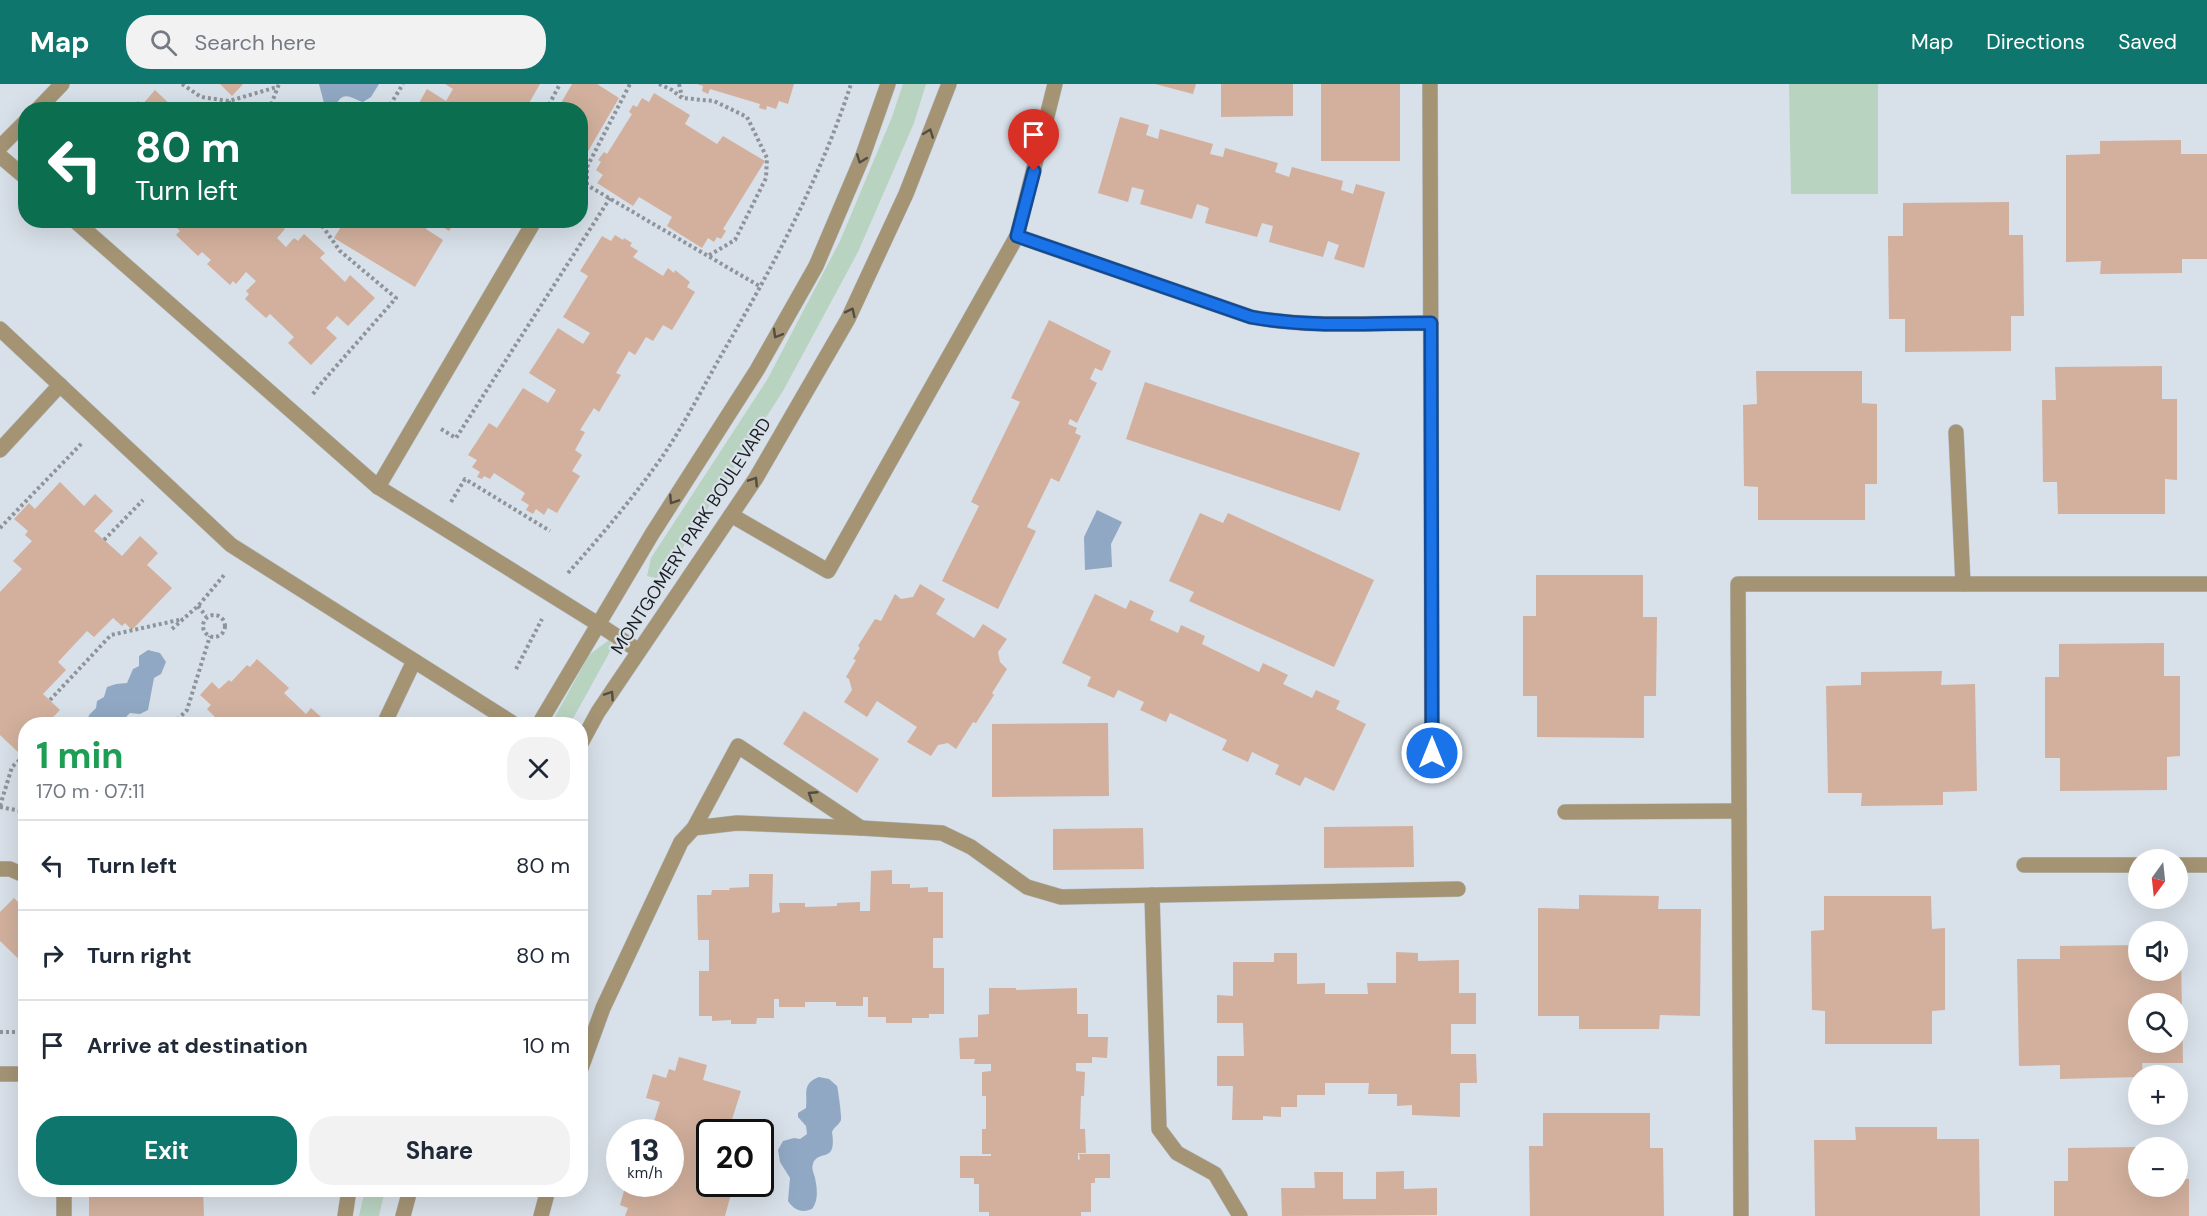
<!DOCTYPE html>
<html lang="en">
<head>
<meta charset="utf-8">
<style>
	:root { --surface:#fff; --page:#f2f2f3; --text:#1f2937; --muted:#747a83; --line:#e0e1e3; --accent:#0f766e }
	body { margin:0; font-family:"DM Sans",sans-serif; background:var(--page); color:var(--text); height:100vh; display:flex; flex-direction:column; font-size:22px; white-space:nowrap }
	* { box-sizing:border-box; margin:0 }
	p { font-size:20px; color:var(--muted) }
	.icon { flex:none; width:33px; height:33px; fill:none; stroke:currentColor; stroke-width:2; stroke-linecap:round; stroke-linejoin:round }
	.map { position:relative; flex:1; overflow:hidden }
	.sheet { position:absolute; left:18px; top:633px; width:570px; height:480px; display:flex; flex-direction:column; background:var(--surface); border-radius:24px; box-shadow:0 6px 24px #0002 }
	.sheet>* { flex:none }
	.top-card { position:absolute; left:18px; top:18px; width:570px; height:126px; border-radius:24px; box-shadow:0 6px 24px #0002; background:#0b6e4f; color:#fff; overflow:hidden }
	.needle { width:39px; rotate:195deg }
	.buttons { position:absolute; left:2128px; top:765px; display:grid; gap:12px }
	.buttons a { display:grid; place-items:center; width:60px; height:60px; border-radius:50%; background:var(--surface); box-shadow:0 6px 24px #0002; font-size:30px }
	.speed { position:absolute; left:606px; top:1035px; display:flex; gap:12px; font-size:30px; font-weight:700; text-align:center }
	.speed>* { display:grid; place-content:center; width:78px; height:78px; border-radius:50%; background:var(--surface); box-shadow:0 6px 24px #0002; line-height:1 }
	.speed small { font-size:15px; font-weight:400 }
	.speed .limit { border:3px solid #111; border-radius:9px; background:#fff; color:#111 }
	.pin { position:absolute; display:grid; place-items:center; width:51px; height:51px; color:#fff; margin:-62px -26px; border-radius:50% 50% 50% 0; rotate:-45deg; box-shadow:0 0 6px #0007 }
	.pin .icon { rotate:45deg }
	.me { position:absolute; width:66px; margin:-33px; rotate:0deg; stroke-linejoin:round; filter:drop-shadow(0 0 4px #0008) }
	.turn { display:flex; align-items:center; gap:21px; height:126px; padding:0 18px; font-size:27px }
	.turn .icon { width:78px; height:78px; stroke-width:2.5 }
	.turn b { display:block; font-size:42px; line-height:51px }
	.round { display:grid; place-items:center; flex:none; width:63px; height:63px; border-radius:24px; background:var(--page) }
	.overview { display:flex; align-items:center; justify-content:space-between; height:102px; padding:0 18px }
	h1 { font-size:36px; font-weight:700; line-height:45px; color:#1e9e55 }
	.button { display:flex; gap:12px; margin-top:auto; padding:12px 18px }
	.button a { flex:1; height:69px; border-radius:24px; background:var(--accent); color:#fff; font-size:24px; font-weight:700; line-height:69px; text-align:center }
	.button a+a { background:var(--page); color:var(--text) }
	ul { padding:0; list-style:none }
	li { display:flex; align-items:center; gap:18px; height:90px; padding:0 18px; border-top:2px solid var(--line) }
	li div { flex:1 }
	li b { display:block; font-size:22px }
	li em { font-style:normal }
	header { display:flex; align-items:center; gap:36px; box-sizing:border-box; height:84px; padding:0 30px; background:var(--accent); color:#fff }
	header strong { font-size:28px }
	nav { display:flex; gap:33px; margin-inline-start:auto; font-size:21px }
	.search { width:420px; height:54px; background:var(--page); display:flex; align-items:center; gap:15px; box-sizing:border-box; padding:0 21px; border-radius:24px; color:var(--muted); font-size:22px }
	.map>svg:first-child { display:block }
	.green { fill:#b9d3c1 }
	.water { fill:#91a8c4 }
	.building { fill:#d2b09d; fill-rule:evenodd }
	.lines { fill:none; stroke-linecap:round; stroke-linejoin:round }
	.service-casing { stroke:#b6bdc5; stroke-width:16 }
	.minor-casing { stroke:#b6bdc5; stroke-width:16 }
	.tertiary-casing { stroke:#b6bdc5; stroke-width:16 }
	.path { stroke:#8e949b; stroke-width:4; stroke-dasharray:3 3; stroke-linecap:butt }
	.service { stroke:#a49474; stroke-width:15 }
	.minor { stroke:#a49474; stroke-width:15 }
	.tertiary { stroke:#a49474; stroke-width:15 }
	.oneway { stroke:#524d43 }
	.route-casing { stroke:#114b97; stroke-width:15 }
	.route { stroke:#1a73e8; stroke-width:10 }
	.labels { text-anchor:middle; stroke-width:4.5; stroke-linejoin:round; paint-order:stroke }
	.street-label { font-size:18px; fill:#1b1e22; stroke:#d8e0e9 }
</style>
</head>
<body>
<header>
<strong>Map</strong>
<div class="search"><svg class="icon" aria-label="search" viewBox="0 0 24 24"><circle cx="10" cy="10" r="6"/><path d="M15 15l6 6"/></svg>Search here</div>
<nav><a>Map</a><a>Directions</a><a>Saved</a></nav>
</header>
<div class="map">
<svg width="2207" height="1132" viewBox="0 0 2207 1132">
	<rect width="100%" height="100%" fill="#d8e0e9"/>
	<g class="green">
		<polygon points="903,0 926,0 914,39 858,168 783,307 669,485 656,494 647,492 651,474 767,296 840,157 892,33"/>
		<polygon points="1789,0 1878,0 1878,110 1791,110"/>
		<polygon points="609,556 613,562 570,640 551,640 589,571"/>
		<polygon points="365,1106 385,1106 379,1132 359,1132"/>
	</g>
	<g class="water">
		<path d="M 319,0 L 379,0 L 371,13 L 363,18 C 350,14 343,5 335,23 L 332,23 L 324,19 Z"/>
		<polygon points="1097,426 1122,438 1111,460 1112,483 1085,486 1084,453"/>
		<polygon points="148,566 160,569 166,578 161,590 154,594 148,626 140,630 130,629 126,633 126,640 87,640 89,631 96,624 97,617 104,613 107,603 116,600 127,599 133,585 139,582 139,572"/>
		<path d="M 819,993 L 829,995 L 837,1002 C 838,1005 842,1034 841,1036 C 839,1041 834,1043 832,1048 C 837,1081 819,1064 813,1080 C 811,1085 814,1089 815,1094 C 817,1104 819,1116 812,1125 C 802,1129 795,1127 788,1117 L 790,1094 L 780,1078 L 778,1066 L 783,1057 L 794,1054 L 800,1055 L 807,1050 L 806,1042 L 798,1033 L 798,1029 L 806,1024 C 808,1010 801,1000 819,993 Z"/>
	</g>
	<g class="building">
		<polygon points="220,0 243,0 232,12"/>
		<polygon points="445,0 540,0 525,26 415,26 427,5 446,17 453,5"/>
		<polygon points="572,0 597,0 619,14 580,81 580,26 557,26"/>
		<polygon points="697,0 794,0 788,20 779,17 776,25 767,22 766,26 759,24 760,20 710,5 708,10 702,7 703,2"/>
		<polygon points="1155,0 1196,0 1193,10"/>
		<polygon points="1221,0 1293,0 1293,32 1221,33"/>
		<rect x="1321" y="0" width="79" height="77"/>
		<polygon points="155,6 176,26 130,26 138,17 142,21"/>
		<polygon points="654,9 690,31 685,40 717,60 723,52 765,77 723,145 726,147 721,155 717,153 714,158 708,154 702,164 667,142 672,133 639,113 633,122 597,99 603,91 596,86 601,78 598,76 604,68 607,70 632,30 629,28 633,21 637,23 642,14 649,18"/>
		<polygon points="1120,33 1149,41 1146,51 1158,55 1160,45 1213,60 1210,70 1223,73 1225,64 1278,79 1275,88 1289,93 1292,83 1343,97 1341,106 1353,110 1356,100 1385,108 1364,184 1334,175 1339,161 1328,157 1323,173 1269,158 1273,142 1262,139 1257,153 1205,139 1209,124 1197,120 1192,135 1140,120 1144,106 1132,103 1128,118 1098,109"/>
		<polygon points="2181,56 2181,70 2207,70 2207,175 2182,175 2182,189 2100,190 2101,177 2066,178 2066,71 2100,70 2100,57"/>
		<polygon points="2009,118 2009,151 2023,151 2024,232 2011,232 2011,267 1905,268 1905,235 1889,235 1888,152 1903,152 1903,119"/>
		<polygon points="184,136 288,136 282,143 285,145 277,154 286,163 294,154 298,157 304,150 325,169 320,174 345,198 350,191 375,214 348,242 337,232 326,244 337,254 311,281 288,259 294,253 270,230 266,234 245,215 249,210 246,207 256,197 246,188 236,200 233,197 230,201 207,180 211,176 202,168 198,172 176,151 180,147 177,144"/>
		<polygon points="345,136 431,136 426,145 443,156 415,203 334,154"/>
		<polygon points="432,136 456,136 449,147"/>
		<polygon points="615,151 623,156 624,154 632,159 630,162 638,167 633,173 663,192 668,184 674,189 675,186 690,198 687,203 695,208 672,246 663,241 653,257 646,253 635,271 629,267 616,289 621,291 599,328 594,324 580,346 585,348 575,366 582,371 572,387 580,392 557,429 548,424 544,431 536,425 533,430 526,426 529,421 521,416 525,409 494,389 490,395 484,392 482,395 477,393 480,388 472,383 477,376 468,371 489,339 497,344 523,304 548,319 556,306 529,289 558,244 583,260 590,249 563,233 588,192 580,187 602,152 611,157"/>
		<polygon points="1049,236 1111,267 1102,287 1095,284 1090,295 1097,299 1077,339 1070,335 1068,340 1077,344 1075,349 1081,352 1059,398 1051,394 1027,443 1036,447 998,525 942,497 979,422 971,418 1020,318 1011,314"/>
		<polygon points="2162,282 2162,315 2177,315 2177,396 2165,395 2165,430 2058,430 2057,398 2043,398 2042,316 2056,316 2055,283"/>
		<polygon points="1756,287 1862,287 1862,319 1877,320 1877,400 1865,400 1865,436 1758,436 1758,403 1744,402 1743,321 1757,320"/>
		<polygon points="1145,298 1360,369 1340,427 1126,355"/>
		<polygon points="60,398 84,422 95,410 113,427 94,447 122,472 140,452 158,469 147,481 172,504 132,546 125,539 122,542 113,534 94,553 87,547 58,578 66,586 43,610 60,626 46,640 26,640 26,663 19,669 0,651 0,508 22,485 13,477 32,457 25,451 28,447 14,435 29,419 35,425"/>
		<polygon points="1200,429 1223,439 1228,429 1374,496 1334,583 1189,517 1194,508 1169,497"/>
		<polygon points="1536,491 1643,491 1643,533 1657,533 1656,612 1644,612 1644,654 1537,653 1537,612 1523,612 1523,532 1536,532"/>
		<polygon points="920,500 945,515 936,530 974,554 983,540 1007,555 998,568 1000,578 1007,585 992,609 994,611 976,639 973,638 956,665 948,659 938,661 931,672 907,658 917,643 877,617 867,633 844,618 852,606 849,595 846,593 856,576 853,575 860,564 858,562 875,535 881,537 895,510 901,515 913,513"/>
		<polygon points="1095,510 1126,525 1130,516 1154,527 1150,536 1178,549 1181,541 1205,552 1202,560 1259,588 1263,579 1288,591 1283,600 1312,614 1316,606 1340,617 1336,625 1366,640 1334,707 1305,693 1300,702 1275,690 1279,681 1252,668 1248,678 1222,666 1227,656 1170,629 1166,638 1140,626 1144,618 1118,606 1114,614 1087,602 1091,593 1062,579"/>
		<polygon points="2164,559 2164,592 2180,592 2180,672 2167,673 2167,706 2060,707 2060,674 2045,674 2045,593 2059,593 2059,560"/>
		<polygon points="257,575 289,604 284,609 306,630 311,624 329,640 216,640 219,637 207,625 211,621 200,611 212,598 219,605 229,596 231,598 247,581 250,583"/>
		<polygon points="1942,587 1941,601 1975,600 1977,707 1943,708 1943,721 1861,722 1862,709 1828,709 1826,602 1861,601 1861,588"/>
		<polygon points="804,627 879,675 857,709 783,660"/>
		<polygon points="1108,639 1109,712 992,713 992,640"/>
		<polygon points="1413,742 1414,783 1324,784 1324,743"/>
		<polygon points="1143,744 1144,785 1053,786 1053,745"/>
		<polygon points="892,786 892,800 910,800 910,804 928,803 928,808 943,808 943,854 933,854 933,884 944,884 944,930 929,930 929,934 912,934 912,939 886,939 886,933 868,933 868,913 863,913 863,922 836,922 836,918 805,918 805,923 779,923 779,915 774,915 774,934 757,934 756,940 731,940 731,936 712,937 712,932 699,932 699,887 709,887 709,856 698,856 697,811 711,811 712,806 730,806 729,804 749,803 749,790 773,790 772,829 780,828 779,819 805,819 805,823 837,822 837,819 860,818 860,827 870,827 871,787"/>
		<polygon points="1579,811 1659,812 1658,825 1701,825 1700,932 1660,931 1659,945 1579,945 1579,932 1538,932 1538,824 1579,825"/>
		<polygon points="1824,812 1931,812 1932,845 1945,844 1945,926 1932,927 1932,960 1825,960 1825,927 1812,926 1811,847 1824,846"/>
		<polygon points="14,814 26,826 26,882 0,857 0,828"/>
		<path d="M 2139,861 L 2139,886 L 2178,886 L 2178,874 L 2181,874 L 2183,979 L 2142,979 L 2143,992 L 2139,992 L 2139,993 L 2060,995 L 2060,981 L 2019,982 L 2017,875 L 2060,875 L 2060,862 ZM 2139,920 L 2178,920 L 2178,958 L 2139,958 Z"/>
		<polygon points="1396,868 1418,869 1418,877 1459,876 1459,909 1476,909 1476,940 1451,940 1451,970 1476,970 1477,999 1460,999 1460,1033 1412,1031 1412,1021 1397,1022 1397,1010 1368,1010 1369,999 1325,999 1325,1011 1297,1011 1297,1023 1281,1023 1281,1033 1263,1032 1263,1036 1232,1036 1233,1002 1217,1002 1217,972 1244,972 1243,939 1217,939 1217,911 1233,912 1233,878 1274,878 1274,869 1297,869 1297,900 1325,899 1325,910 1368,910 1367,899 1396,899"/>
		<polygon points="989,904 1016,904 1016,906 1077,904 1077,930 1088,930 1088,953 1108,953 1107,974 1092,973 1092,979 1076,979 1076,987 1085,988 1084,1012 1081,1012 1080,1045 1085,1045 1086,1069 1078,1069 1078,1076 1080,1075 1079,1070 1110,1070 1110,1094 1095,1094 1095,1099 1091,1099 1091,1128 1081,1128 1081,1132 989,1132 989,1128 979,1128 979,1100 974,1100 974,1094 960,1094 960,1072 991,1072 991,1070 982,1070 982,1045 986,1045 986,1012 982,1012 982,988 991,987 991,980 974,980 975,975 960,975 959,954 978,953 978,931 989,930"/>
		<polygon points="679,973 707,981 703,996 741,1007 728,1048 710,1048 710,1100 727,1100 724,1108 731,1110 725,1132 625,1132 628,1124 620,1121 626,1100 670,1100 670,1048 651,1047 660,1018 646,1014 653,990 666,994 669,985 675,987"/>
		<polygon points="1543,1029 1650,1029 1650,1064 1663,1064 1664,1132 1530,1132 1529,1062 1543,1062"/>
		<polygon points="1855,1043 1937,1043 1937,1055 1979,1055 1980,1132 1815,1132 1814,1056 1856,1056"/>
		<polygon points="2139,1063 2139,1102 2178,1102 2178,1095 2189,1095 2189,1132 2054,1132 2054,1097 2068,1097 2068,1064"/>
		<polygon points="1404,1087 1404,1105 1437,1104 1437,1131 1282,1132 1281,1104 1315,1104 1314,1088 1343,1088 1343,1115 1376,1115 1376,1088"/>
		<polygon points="89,1106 203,1106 204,1132 89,1132"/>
	</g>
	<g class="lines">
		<g class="service-casing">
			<g id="service">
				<polyline points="1430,0 1432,669"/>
				<polyline points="37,26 62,0"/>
				<polyline points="0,63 26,37"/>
				<polyline points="0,72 26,94"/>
				<polyline points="74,136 378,403 598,540"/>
				<path d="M 1017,152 L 1251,233 C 1310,244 1371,239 1431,239"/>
				<polyline points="0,245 231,461 514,640"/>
				<polyline points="0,366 60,301"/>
				<polyline points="378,403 535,136"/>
				<polyline points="731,431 828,487 1017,152 1055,0"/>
				<polyline points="384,640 414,577"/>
				<polyline points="694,744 738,662 861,744"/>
				<polyline points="0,785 10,785 26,792"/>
				<polyline points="1152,811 1159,1045 1177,1069 1215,1090 1240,1132"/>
				<polyline points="580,987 603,924 681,758 694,744 737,739 861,744 942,749 971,763 1027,803 1061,813 1458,805"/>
				<polyline points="64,1132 64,1106"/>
				<polyline points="541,1132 548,1106"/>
			</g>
		</g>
		<g class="minor-casing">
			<g id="minor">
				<polyline points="1956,348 1963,500"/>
				<polyline points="598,540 639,567"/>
				<polyline points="1565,728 1739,727"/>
				<polyline points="2024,781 2139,781"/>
				<polyline points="2178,781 2207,781"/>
				<polyline points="1741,1132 1738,500 2207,500"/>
			</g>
		</g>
		<g class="tertiary-casing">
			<g id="tertiary">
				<polyline points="539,640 652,450 757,286 816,182 862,74 888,0"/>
				<polyline points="580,661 598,628 756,394 848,235 906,110 949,0"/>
				<polyline points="0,990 26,990"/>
				<polyline points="345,1132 349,1106"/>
				<polyline points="403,1132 410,1106"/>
			</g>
		</g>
		<g class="path">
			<polyline points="182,0 201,13 229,17 277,3"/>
			<polyline points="659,0 672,6 682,14 714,17 747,33 767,74 766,94 735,156 708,172"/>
			<polyline points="679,0 682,13"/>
			<polyline points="229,17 231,26"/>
			<polyline points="269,26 279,0"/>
			<polyline points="387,26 403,0"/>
			<polyline points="546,26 560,0"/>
			<polyline points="580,97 761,203"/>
			<polyline points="587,101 587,83 630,0"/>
			<polyline points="313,310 318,303 396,214 340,167 318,136"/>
			<polyline points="441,345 456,354 610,114"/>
			<polyline points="451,418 465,395 550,447"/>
			<polyline points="0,444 83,358"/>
			<polyline points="104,456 143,416"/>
			<path d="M 568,489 C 601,452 633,414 662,373 C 686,338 705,299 726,263 C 775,179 821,92 851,0"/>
			<polyline points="198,522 206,532"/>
			<circle cx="214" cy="542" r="11"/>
			<polyline points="172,545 198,522 225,490"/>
			<polyline points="516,585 542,535"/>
			<polyline points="50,616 111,551 183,535"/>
			<polyline points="173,640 187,626 210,552"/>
			<polyline points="0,722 12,683 26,670"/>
			<polyline points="0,723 26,728"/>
			<polyline points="0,948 26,948"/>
		</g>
		<use href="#service" class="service"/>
		<use href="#minor" class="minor"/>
		<use href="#tertiary" class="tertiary"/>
	</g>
	<defs><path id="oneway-chevron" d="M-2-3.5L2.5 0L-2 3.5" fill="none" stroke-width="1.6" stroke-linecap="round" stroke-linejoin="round" transform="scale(1.5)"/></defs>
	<g class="oneway">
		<use href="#oneway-chevron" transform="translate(929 49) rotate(-69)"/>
		<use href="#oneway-chevron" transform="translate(861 75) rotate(111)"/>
		<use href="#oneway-chevron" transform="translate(851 228) rotate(-64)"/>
		<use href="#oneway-chevron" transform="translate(777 250) rotate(120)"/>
		<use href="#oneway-chevron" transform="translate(754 397) rotate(-57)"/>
		<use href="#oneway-chevron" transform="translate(673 416) rotate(123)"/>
		<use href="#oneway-chevron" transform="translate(610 611) rotate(-56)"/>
		<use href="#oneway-chevron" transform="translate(812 711) rotate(-147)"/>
	</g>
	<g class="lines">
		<g class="route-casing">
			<path id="route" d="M 1034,87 L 1017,152 L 1251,233 C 1310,244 1371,239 1431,239 L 1432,669"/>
		</g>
		<use href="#route" class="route"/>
	</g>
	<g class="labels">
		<g class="street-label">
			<text transform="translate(691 452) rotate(-57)" y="6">MONTGOMERY PARK BOULEVARD</text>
		</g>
	</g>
</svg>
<div class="buttons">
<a><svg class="needle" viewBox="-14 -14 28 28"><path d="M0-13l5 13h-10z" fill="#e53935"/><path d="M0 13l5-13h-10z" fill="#747a83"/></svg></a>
<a><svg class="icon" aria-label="sound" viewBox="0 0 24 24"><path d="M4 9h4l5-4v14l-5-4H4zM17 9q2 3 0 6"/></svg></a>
<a><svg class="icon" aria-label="search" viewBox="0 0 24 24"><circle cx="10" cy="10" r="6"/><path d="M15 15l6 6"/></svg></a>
<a>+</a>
<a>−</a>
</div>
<div class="speed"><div>13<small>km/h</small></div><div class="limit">20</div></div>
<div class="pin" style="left:1034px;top:87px;background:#d93025"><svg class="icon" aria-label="arrive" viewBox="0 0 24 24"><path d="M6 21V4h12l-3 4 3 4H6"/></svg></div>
<svg class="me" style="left:1432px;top:669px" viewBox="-20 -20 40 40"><circle r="17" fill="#1a73e8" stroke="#fff" stroke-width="3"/><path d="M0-11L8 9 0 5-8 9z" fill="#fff"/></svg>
<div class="top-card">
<div class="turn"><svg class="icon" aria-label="left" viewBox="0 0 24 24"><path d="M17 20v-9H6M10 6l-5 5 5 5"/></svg><div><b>80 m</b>Turn left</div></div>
</div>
<section class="sheet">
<div class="overview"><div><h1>1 min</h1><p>170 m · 07:11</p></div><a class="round"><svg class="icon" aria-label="close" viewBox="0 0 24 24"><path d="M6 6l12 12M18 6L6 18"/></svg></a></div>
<ul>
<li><svg class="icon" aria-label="left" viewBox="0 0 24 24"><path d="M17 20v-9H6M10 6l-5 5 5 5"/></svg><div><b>Turn left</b></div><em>80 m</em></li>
<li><svg class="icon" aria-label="right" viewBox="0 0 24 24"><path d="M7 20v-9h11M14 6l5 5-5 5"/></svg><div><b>Turn right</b></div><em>80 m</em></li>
<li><svg class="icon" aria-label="arrive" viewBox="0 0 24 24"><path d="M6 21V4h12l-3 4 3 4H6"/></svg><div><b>Arrive at destination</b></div><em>10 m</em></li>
</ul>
<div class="button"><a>Exit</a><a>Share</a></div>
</section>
</div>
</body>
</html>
